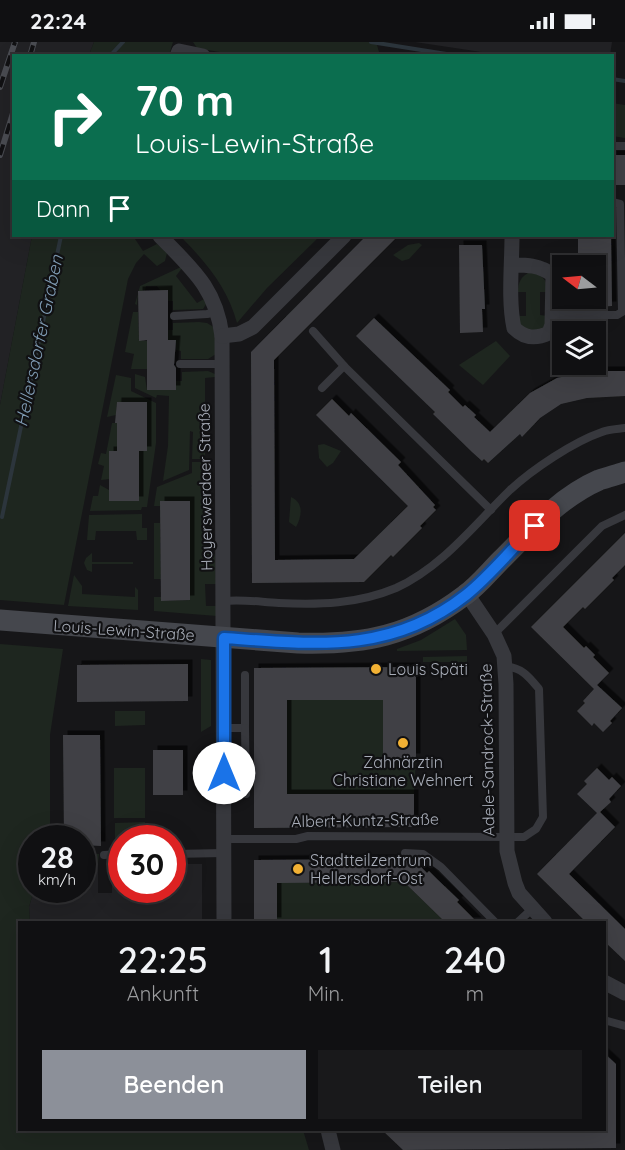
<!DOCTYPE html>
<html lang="de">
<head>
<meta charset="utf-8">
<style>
	:root { --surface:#101012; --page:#19191b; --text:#f1f3f6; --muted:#9c9d9f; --line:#303032; --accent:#8c9099 }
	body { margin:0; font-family:Quicksand,sans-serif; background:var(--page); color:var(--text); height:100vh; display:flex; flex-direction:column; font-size:22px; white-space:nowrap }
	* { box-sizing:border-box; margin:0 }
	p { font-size:20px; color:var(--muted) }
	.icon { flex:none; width:33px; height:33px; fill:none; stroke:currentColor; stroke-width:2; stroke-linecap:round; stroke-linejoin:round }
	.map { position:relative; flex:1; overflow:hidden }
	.sheet { position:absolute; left:18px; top:879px; width:588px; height:210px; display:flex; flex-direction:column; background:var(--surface); border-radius:0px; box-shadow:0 6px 24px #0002,0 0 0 2px var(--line) }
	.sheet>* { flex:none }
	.top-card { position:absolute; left:12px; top:12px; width:602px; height:183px; border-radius:0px; box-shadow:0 6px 24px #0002,0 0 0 2px var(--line); background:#0b6e4f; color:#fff; overflow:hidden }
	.needle { width:39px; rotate:286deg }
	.fabs { position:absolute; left:552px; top:213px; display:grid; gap:12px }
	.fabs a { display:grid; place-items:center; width:54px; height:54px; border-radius:0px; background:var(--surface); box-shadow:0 6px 24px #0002,0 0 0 2px var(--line); font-size:30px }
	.speed { position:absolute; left:18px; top:783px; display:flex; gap:12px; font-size:30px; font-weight:700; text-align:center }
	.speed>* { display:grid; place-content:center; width:78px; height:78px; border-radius:50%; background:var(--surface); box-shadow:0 6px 24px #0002,0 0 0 2px var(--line); line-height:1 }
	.speed small { font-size:15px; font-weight:400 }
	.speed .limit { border:9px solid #d22; background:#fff; color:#111 }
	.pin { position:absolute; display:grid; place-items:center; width:51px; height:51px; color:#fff; margin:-26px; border-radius:12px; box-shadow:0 3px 9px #0006 }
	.me { position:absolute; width:66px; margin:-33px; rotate:0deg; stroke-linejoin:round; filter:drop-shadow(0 0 4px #0008) }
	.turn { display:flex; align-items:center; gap:21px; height:126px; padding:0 24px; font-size:27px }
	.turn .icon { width:78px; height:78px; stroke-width:2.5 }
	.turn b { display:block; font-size:42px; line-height:51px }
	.then { display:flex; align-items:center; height:57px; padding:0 24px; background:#0003; gap:12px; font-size:22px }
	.eta { display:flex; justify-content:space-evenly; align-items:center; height:102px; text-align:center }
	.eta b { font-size:36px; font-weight:600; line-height:42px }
	.action { display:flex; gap:12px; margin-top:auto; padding:12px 24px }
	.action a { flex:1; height:69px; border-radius:0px; background:var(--accent); color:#fff; font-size:24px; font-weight:600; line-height:69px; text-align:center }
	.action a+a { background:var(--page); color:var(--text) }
	.status { display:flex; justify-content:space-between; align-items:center; height:42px; padding:0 30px; background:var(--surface); direction:ltr }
	.status svg { height:16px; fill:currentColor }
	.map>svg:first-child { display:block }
	.built { fill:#222225 }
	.green { fill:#1e261f }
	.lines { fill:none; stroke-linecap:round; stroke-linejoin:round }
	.stream { stroke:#2c353c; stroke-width:4 }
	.building { fill:#404145; filter:url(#shadow) }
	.lane { stroke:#37383d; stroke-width:8 }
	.street { stroke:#37383d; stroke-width:15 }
	.secondary { stroke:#45474d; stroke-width:21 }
	.rail-casing { stroke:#4a4c52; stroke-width:6 }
	.rail { stroke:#111113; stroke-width:4; stroke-dasharray:11; stroke-linecap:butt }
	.route-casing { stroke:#114b97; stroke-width:15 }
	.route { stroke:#1a73e8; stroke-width:10 }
	.poi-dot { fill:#f2b134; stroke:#111113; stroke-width:2 }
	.labels { text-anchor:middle; stroke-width:4.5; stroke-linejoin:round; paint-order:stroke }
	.street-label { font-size:16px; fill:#a8adb8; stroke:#111113 }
	.poi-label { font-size:16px; fill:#a8adb8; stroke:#111113; text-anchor:start }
	.water-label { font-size:18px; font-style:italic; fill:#7f9bb3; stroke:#111113 }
</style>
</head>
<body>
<div class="status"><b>22:24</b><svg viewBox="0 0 49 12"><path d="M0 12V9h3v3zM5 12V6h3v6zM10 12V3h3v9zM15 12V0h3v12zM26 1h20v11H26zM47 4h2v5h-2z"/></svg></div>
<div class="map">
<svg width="625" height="1108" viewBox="0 0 625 1108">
	<defs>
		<filter id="shadow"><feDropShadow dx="4.5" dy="-4.5" stdDeviation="0" flood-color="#0009"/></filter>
	</defs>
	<rect width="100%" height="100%" fill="#161618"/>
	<g class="built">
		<polygon points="0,0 94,0 89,13 14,14 14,194 32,194 0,363"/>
		<polygon points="415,0 612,0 610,13 508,14"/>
		<polygon points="116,821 121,821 122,848 172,848 173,822 202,822 202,880 30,880 29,865 34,848 82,848 83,822 98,822 98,851 112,851 112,827"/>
	</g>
	<g class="green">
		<polygon points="94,0 173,0 169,13 89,13"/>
		<polygon points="193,0 376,0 380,13 237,13 202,7 197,6"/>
		<polygon points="612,61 625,63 625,96 612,94"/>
		<polygon points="32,194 133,194 143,209 157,202 167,211 165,219 157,224 144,212 136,221 128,237 64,563 0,558 0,363"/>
		<path d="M 180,194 L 320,194 L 267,246 L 237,281 C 228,246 205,219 180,194 Z"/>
		<polygon points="419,201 422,203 409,217 402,219 393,213 408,203"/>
		<polygon points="181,225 182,226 176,234 197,261 206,256 208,259 203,267 173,268 173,259 168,259 157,244 146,244 145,249 138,249 137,263 135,262 140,244"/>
		<path d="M 531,230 C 543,234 547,237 548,250 L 540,250 L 540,273 L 548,274 L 548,281 L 540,291 L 521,287 L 518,274 L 526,274 L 526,250 L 518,250 C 518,241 521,233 531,230 Z"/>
		<polygon points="133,270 138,270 139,298 147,299 147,327 131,327 134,312 125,310"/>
		<polygon points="199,280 207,281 215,286 216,312 208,317 181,317 181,309 176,308 176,299 168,298 168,288 173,288 173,281"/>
		<polygon points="496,299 510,314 483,343 459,323"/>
		<polygon points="208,329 215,332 215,335 205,336 205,417 192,417 193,390 190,389 189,428 163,439 168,404 169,354 157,353 156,356 135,346 135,332 145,335 147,348 176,348 176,339 182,339 182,330"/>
		<polygon points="116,333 131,336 131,349 156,361 156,401 147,465 142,465 141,468 90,469 93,454 98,454 100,443 109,448 109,459 139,459 139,409 147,409 147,360 117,360 116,373 107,375"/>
		<polygon points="112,381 117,381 117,409 110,437 101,438 104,424 98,422 101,411 106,412"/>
		<polygon points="324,402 341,409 333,421 327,425 319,416 318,403"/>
		<polygon points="192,420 206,420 206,511 215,512 216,542 205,542 206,564 217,564 217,574 154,569 154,555 161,555 161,559 190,558 190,459 161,459 160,464 154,464 157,445 192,431"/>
		<path d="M 291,455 C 304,461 302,474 296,485 L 289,480 Z"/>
		<polygon points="142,472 142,486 147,486 147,498 137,498 136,489 96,489 95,498 87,498 89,473"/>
		<polygon points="154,481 160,481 161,537 154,537"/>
		<polygon points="92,511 92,520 133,520 133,522 92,522 92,530 87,528 84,521 86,516"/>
		<polygon points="74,533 82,544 82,552 135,555 135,545 138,548 138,568 68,564"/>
		<polygon points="455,577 466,593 467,608 397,609 397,607 421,598"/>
		<polygon points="0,602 63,607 50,693 50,796 32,796 32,848 34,848 29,865 30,880 20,880 20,1088 303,1088 309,1108 0,1108"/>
		<polygon points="467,614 467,620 423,620 423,615"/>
		<polygon points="201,617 211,618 211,684 201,690"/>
		<polygon points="287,658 383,658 383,716 416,716 414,752 287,752"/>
		<polygon points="115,669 145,669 145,683 115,684"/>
		<rect x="114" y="726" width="31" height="50"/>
		<polygon points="145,780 146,796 122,796 121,804 115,804 115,781"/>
		<polygon points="83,812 99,812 98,822 83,822"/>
		<polygon points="404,840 445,880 277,880 277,841"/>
		<polygon points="414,1088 593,1088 593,1095 418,1091"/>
	</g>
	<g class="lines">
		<g class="stream">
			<polyline points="371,0 459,14"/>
			<polyline points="110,14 123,0"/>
			<polyline points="612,37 625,39"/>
			<polyline points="2,475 61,194"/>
		</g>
	</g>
	<g class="building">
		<rect x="612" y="113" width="13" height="30"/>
		<polygon points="366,194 398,194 274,318 275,518 354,517 408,464 316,373 332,357 349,374 351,371 401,420 398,423 435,463 433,465 436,468 420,484 422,486 393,515 391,513 364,540 252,541 251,310"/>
		<polygon points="578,194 611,194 612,264 596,265 596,224 578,224"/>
		<polygon points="459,203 482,203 485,267 482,267 483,290 460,291"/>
		<polygon points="168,248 168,298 176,298 174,323 176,326 176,348 147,348 147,298 139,299 138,249"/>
		<polygon points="374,276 450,348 448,350 463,365 465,363 476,373 474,375 490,390 530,351 557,336 589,329 625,329 625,354 587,356 561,362 540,376 522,395 520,392 488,421 484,417 482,419 472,410 433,372 435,370 356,294"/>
		<polygon points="117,360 147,360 147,409 139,409 139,459 109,459 109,409 117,409 117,381 115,381"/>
		<polygon points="160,459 190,459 190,558 161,559"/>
		<polygon points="625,491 625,523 612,536 614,538 585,567 583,565 563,585 584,606 586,604 595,613 593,615 609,631 597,643 622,666 610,679 612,681 603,690 594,681 592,684 577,669 585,661 583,659 594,647 531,585"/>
		<polygon points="188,622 188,659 77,660 77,623"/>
		<polygon points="416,625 416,716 383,716 383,658 287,658 287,752 414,752 414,785 254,786 254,626"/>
		<polygon points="63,693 100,693 101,804 82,803 82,796 64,796"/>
		<rect x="153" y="708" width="30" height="45"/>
		<polygon points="597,726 609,738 612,735 621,744 609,757 611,760 600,770 615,785 569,832 625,887 625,919 604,899 604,880 586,880 537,832 597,771 577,752 587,742 584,739"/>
		<polygon points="413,817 427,831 429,829 438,838 459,858 457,860 477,880 445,880 404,840 277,841 277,880 254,880 254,818"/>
		<polygon points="604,1011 616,1022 616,1106 403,1108 382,1088 414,1088 418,1091 593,1089 593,1088 604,1088"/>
	</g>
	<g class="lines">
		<g class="lane">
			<polyline points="612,104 625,104"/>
			<polyline points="552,273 617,273 622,270 620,162 612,160"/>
			<polyline points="174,274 207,272 217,270"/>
			<polyline points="313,289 344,324 491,468"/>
			<polyline points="180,322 222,322"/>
			<polyline points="322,346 344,324"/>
			<path d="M 224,559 C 243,557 260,560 279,561 C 319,563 358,562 396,546 C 442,525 474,483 510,448 C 533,427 573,400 602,390 C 609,387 618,387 625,386"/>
			<polyline points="494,592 602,484 625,473"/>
			<polyline points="224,686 245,686 245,633"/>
			<polyline points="245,686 246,752"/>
			<path d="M 224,797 L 296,797 L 308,794 L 524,795 L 536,787 L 543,775 L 539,647 C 530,636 521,624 505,625"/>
			<polyline points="405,811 423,812 441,825 495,880"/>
			<polyline points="172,812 224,811"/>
			<polyline points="104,813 122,812"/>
			<polyline points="518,880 532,867"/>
			<polyline points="604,978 625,984"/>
		</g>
		<g class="street">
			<polyline points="177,14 179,9 203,14"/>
			<path d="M 160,194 C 192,227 216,246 222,294 L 224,880"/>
			<path d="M 512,223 C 528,223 539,223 553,233 L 552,283 L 549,291 C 536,297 525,297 514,286 C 508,259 512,222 512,194"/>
			<polyline points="222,294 239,292 253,285 344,194"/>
			<polyline points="467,552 494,592 504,614 506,642 507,809 515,841 519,851 545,880"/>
			<polyline points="604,940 625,951"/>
			<polyline points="328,1088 333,1108"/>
		</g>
		<path class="secondary" d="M 0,578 L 298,601 C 364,603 411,594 465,553 C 478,544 489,530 501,518 C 530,489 560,455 599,438 C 607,435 616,433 625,430"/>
		<g class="rail-casing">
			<g id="rail">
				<polyline points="30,14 34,0"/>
				<polyline points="0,45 15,0"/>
				<polyline points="0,113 14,68"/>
			</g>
		</g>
		<use href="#rail" class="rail"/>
	</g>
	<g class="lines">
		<g class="route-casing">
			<path id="route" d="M 224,731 L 224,596 C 313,602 390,613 466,553 C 491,533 512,506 535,484"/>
		</g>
		<use href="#route" class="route"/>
	</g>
	<g class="poi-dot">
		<circle cx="376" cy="627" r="6"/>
		<circle cx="403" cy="701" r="6"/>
		<circle cx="298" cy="827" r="6"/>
	</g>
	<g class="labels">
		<g class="street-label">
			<text transform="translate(205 445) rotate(-91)" y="6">Hoyerswerdaer Straße</text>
			<text transform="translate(124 588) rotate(4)" y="6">Louis-Lewin-Straße</text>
			<text transform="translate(487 708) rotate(-91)" y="6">Adele-Sandrock-Straße</text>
			<text transform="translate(365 778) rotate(-1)" y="6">Albert-Kuntz-Straße</text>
		</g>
		<g class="poi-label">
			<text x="388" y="633">Louis Späti</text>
			<text x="403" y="726" text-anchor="middle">Zahnärztin<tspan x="403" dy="18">Christiane Wehnert</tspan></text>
			<text x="310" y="824">Stadtteilzentrum<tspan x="310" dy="18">Hellersdorf-Ost</tspan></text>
		</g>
		<g class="water-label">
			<text transform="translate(39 299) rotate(-78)" y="6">Hellersdorfer Graben</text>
		</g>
	</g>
</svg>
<div class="fabs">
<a><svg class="needle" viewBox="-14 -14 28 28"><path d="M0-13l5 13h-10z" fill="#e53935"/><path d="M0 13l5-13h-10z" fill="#9c9d9f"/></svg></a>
<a><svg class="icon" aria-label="layers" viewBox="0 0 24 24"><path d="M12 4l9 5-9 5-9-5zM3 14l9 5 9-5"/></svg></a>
</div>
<div class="speed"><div>28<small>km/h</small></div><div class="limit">30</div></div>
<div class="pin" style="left:535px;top:484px;background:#d93025"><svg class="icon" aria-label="arrive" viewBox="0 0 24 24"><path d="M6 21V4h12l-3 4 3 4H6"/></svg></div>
<svg class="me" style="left:224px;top:731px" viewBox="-20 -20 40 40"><circle r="19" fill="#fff"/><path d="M0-13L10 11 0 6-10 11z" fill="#1a73e8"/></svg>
<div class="top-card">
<div class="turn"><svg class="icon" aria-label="right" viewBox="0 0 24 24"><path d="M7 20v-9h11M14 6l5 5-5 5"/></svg><div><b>70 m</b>Louis-Lewin-Straße</div></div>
<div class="then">Dann<svg class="icon" aria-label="arrive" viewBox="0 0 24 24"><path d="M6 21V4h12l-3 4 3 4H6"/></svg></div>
</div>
<section class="sheet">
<div class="eta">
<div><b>22:25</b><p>Ankunft</p></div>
<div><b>1</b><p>Min.</p></div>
<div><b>240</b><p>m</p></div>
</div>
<div class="action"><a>Beenden</a><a>Teilen</a></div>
</section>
</div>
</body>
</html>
